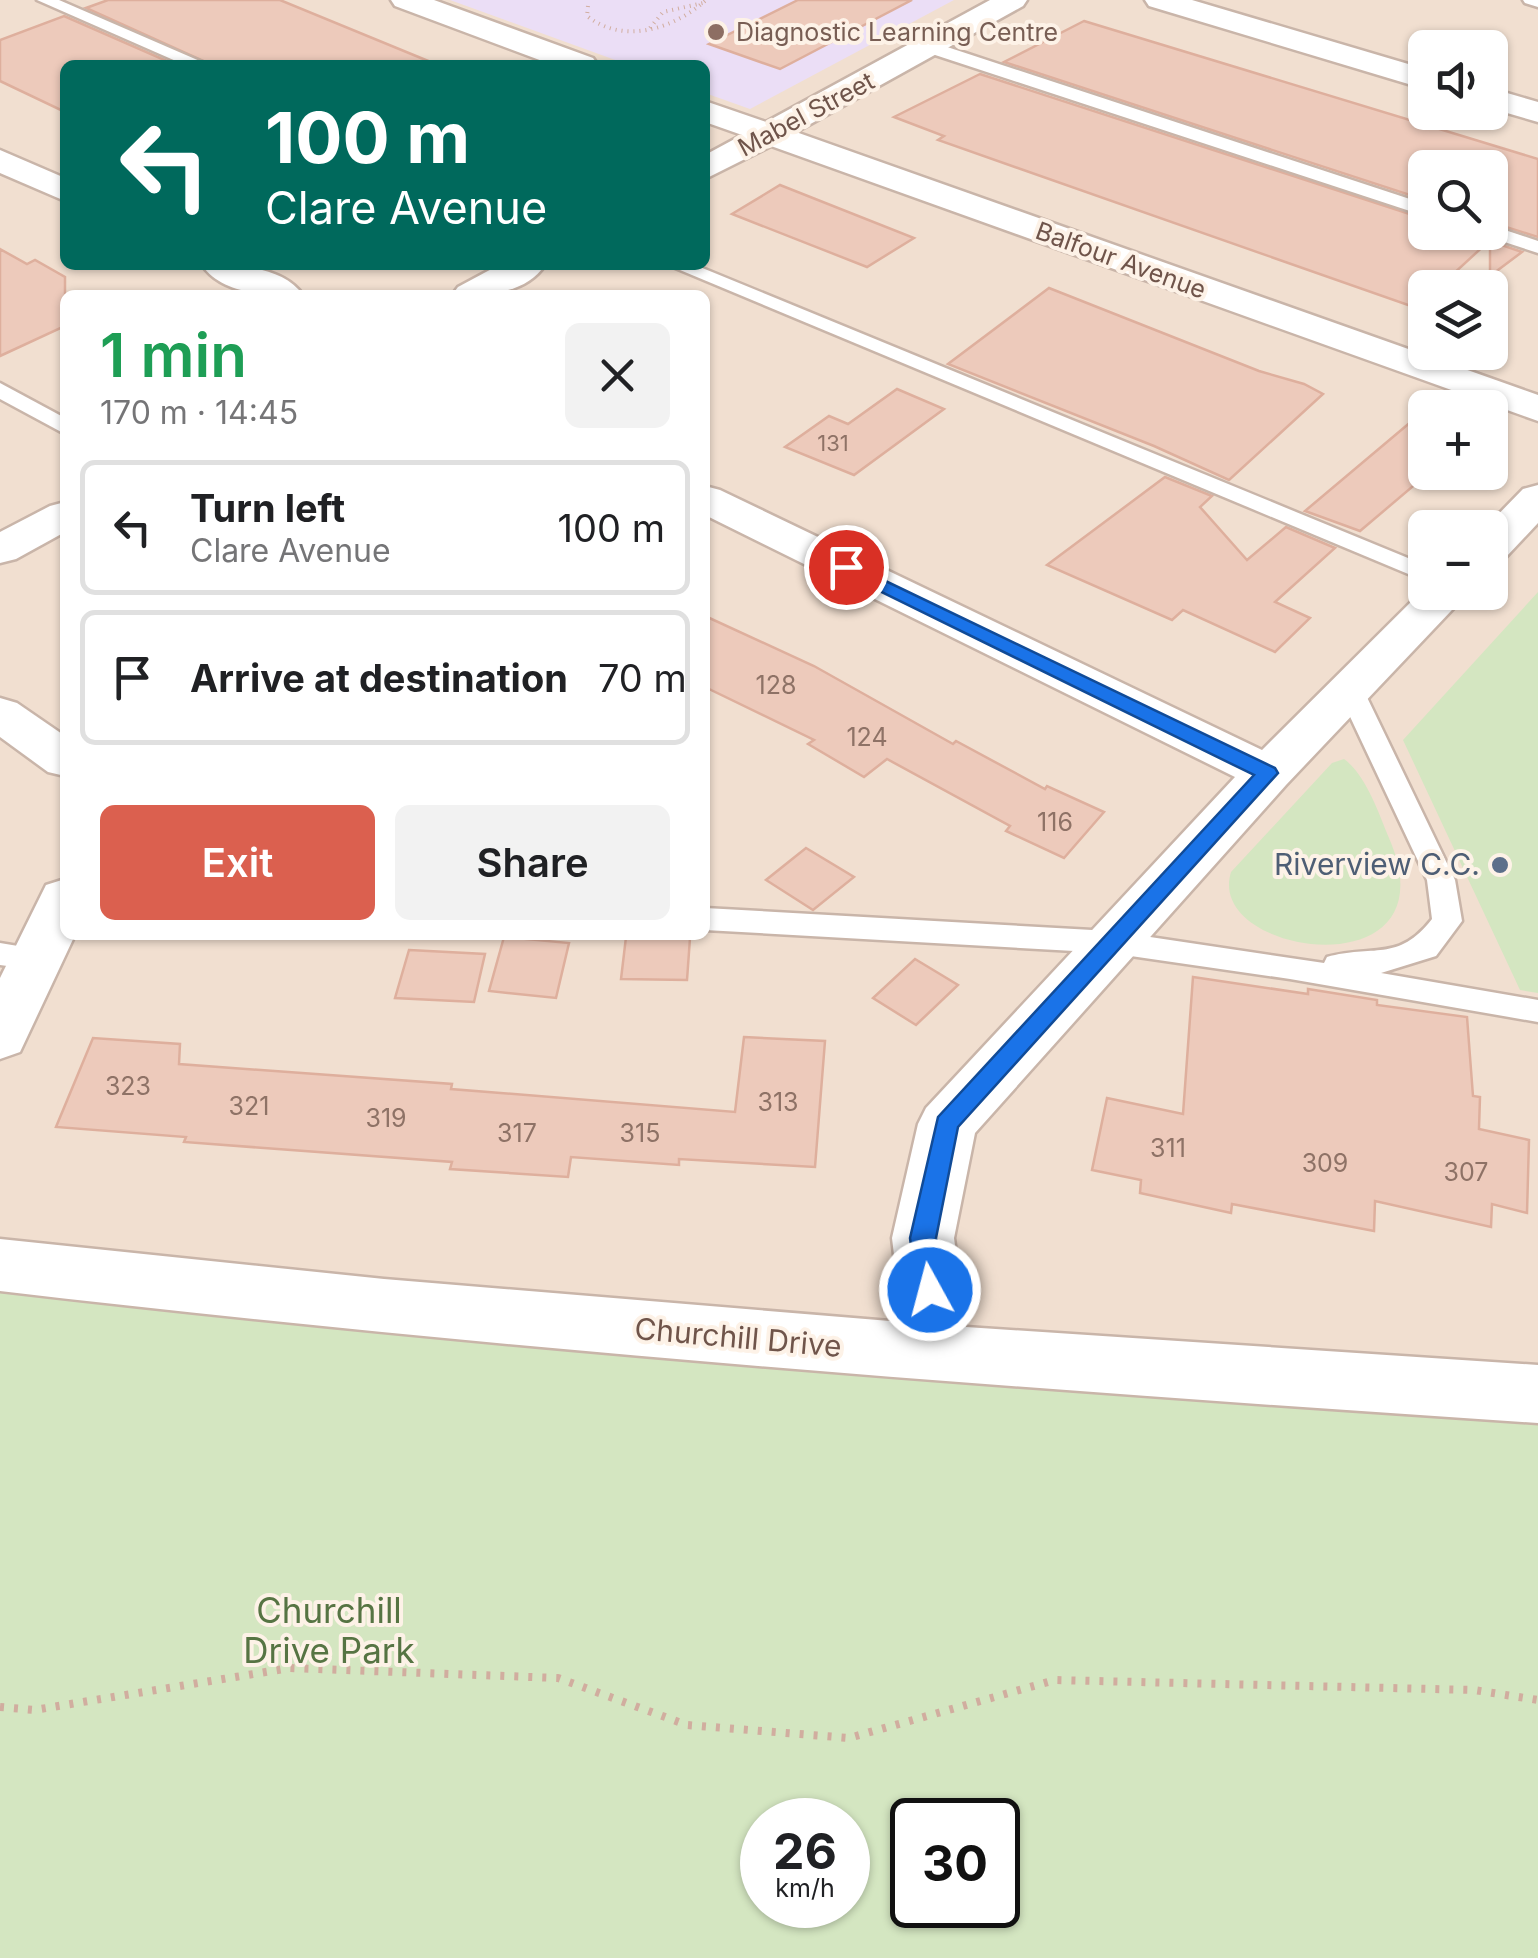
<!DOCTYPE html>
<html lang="en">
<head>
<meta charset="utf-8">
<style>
	:root { --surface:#fff; --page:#f2f2f2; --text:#202124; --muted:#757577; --line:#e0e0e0; --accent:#db604f }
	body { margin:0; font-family:Inter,sans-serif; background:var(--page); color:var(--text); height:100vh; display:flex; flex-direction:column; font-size:38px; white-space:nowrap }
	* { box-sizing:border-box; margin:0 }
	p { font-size:32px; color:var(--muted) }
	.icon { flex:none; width:55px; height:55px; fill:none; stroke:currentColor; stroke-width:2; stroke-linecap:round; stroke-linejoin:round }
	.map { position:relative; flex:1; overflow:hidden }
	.sheet { position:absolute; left:60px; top:290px; width:650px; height:650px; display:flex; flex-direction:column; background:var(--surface); border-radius:15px; box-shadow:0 2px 8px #0004 }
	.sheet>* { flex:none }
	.hud { position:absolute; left:60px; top:60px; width:650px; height:210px; border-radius:15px; box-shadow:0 2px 8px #0004; background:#00695c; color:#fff; overflow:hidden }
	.tools { position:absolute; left:1408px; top:30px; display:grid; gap:20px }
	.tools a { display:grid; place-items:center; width:100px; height:100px; border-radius:15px; background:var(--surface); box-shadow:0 2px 8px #0004; font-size:50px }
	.speed { position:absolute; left:740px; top:1798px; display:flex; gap:20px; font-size:50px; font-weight:700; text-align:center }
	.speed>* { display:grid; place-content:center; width:130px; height:130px; border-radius:50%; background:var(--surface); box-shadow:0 2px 8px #0004; line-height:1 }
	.speed small { font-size:25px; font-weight:400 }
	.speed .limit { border:5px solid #111; border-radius:15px; background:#fff; color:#111 }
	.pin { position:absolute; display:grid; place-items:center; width:85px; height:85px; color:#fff; margin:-42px; border:5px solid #fff; border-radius:50%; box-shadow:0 2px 10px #0007 }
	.me { position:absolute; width:110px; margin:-55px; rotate:353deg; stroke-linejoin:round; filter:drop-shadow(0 0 8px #0008) }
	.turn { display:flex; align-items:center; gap:35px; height:210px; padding:0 40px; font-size:45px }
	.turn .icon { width:130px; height:130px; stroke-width:2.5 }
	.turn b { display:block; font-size:70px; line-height:85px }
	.round { display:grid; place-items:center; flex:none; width:105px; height:105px; border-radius:15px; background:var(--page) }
	.head { display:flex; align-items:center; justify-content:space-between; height:170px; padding:0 40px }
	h1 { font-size:60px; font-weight:600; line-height:75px; color:#1e9e55 }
	.button { display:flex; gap:20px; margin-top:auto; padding:20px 40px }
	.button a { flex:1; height:115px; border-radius:15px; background:var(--accent); color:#fff; font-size:40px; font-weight:600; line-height:115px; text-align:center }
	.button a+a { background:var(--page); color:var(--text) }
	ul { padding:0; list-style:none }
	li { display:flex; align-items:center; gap:30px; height:135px; margin:0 20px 15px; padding:0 20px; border:5px solid var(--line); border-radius:15px }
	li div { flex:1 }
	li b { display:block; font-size:38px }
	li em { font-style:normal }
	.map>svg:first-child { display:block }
	.residential { fill:#f1dfd0; fill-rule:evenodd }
	.education { fill:#ebdef6 }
	.green { fill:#d4e6c1; fill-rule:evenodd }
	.building { fill:#edcabb; stroke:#deaf9d; stroke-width:2.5 }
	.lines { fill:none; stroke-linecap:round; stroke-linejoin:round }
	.lane-casing { stroke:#c9b5a9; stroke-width:5 }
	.street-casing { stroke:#c9b5a9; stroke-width:5 }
	.path-far1 { stroke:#d1ad9f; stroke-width:4; stroke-dasharray:1 5; stroke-linecap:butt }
	.path { stroke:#d1ad9f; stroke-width:8; stroke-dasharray:4 10; stroke-linecap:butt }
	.lane { fill:#fff; fill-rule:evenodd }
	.street { fill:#fff; fill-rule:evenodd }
	.route { fill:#1a73e8; stroke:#114b97; stroke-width:2.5 }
	.education-dot { fill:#8d6e63; stroke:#fdf2e7; stroke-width:4 }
	.service-dot { fill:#5c6f8a; stroke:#fdf2e7; stroke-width:4 }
	.labels { text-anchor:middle; stroke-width:8; stroke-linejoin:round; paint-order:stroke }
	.far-number-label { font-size:22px; fill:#8e7266 }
	.far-education-label { font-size:25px; fill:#785e54; stroke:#fdf2e7; text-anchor:start }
	.far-street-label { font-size:25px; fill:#6f544a; stroke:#fdf2e7 }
	.number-label { font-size:25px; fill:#8e7266 }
	.service-label { font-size:30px; fill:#4e5e75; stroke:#fdf2e7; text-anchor:end }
	.street-label { font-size:30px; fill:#6f544a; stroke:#fdf2e7 }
	.near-park-label { font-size:35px; fill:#567443; stroke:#fdf2e7 }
</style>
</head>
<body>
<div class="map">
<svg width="1538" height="1958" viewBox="0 0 1538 1958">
	<rect width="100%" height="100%" fill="#faeee1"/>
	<path class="residential" d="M 0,0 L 1538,0 L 1538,1404 L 0,1262 ZM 1425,48 L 1490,48 L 1490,112 L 1425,112 ZM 65,65 L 705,65 L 705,265 L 65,265 ZM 1425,168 L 1490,168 L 1490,232 L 1425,232 ZM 1425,288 L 1490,288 L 1490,352 L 1425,352 ZM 65,295 L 705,295 L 705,935 L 65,935 ZM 1425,408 L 1490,408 L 1490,472 L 1425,472 ZM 1425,528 L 1490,528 L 1490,592 L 1425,592 Z"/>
	<polygon class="education" points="450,0 954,0 750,109 705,93 705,65 629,65"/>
	<g class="green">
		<polygon points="1538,592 1538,993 1520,990 1403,740"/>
		<path d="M 1344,759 C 1366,775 1379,814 1389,838 C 1456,992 1204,957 1231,872 L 1332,763 Z"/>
		<path d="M 0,1265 L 1538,1394 L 1538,1958 L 0,1958 ZM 762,1820 L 848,1820 L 848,1905 L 762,1905 ZM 912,1820 L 998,1820 L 998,1905 L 912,1905 Z"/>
	</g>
	<g class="building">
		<polygon points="108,0 280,0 438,65 212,65 86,8"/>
		<polygon points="798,0 912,0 780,69 709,44"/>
		<polygon points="64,16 176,65 65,65 65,112 0,81 0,40"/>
		<polygon points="1084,21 1538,159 1538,237 1490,222 1490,168 1425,168 1425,200 1004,62"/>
		<polygon points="980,74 1425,219 1425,232 1478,232 1489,241 1438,288 1425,288 1425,300 1419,305 1408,305 938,140 944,136 894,117"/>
		<polygon points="780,185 914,238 867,267 732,214"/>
		<polygon points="1490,241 1522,252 1490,276"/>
		<polygon points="0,249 27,264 35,260 65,277 65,326 0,356"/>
		<polygon points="1049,288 1259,371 1304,384 1323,394 1229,480 1154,446 948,364"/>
		<polygon points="897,389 944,409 854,475 785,447 829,416 848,424"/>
		<polygon points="1425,410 1425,476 1360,531 1305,511"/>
		<polygon points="1165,477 1212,496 1200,507 1247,560 1286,527 1335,548 1275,602 1310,618 1275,652 1183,610 1172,620 1047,565"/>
		<polygon points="705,616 814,666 953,744 956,741 1045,789 1047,786 1104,812 1064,858 1006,831 1010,826 887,759 864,777 808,744 814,740 705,687"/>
		<polygon points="806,848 854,877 813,910 766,880"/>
		<polygon points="504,937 569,943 556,998 489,991"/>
		<polygon points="626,937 690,938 687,980 621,979"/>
		<polygon points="409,950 485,954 474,1002 395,998"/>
		<polygon points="915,959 958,985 916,1025 873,998"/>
		<polygon points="1193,977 1308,994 1308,989 1377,1000 1377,1005 1467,1017 1473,1096 1480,1097 1479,1129 1529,1140 1527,1213 1492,1204 1491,1227 1375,1201 1374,1231 1232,1204 1231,1213 1140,1193 1141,1180 1092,1170 1107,1098 1183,1114"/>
		<polygon points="744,1037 825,1041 815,1167 679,1159 679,1165 571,1157 568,1177 450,1169 452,1162 184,1142 186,1137 56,1127 93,1038 180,1044 179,1064 452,1084 451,1089 735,1112"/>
	</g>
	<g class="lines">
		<g class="lane-casing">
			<g id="lane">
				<polygon points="37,0 59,0 209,65 185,65"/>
				<polygon points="1523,0 1538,0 1538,7 1525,3"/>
				<polygon points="923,43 935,43 1425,204 1425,216 923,51"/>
				<polygon points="1490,225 1538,241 1538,253 1483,235 1481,232 1490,232"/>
				<polygon points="668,265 695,265 1425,565 1425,581"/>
				<polygon points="0,383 65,418 65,434 0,399"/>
				<path d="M 1350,681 L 1363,689 L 1455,880 L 1462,921 L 1436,956 L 1381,973 L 1538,1000 L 1538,1022 L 1290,979 L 1110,953 L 705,930 L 705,908 L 1110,931 L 1324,963 L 1327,957 C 1372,944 1398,963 1432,919 L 1427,880 L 1337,689 Z"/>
				<polygon points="0,943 48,951 52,959 48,967 37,970 0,965"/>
			</g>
		</g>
		<g class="street-casing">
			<g id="street">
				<polygon points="391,0 434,0 593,58 598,65 553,65 395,6"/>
				<polygon points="990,0 1027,0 1023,6 796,132 1538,395 1538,421 771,146 705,179 705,155 742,135 705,122 705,101 766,122"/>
				<polygon points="1145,0 1192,0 1425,69 1425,89 1149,6"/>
				<polygon points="1490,88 1538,102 1538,122 1490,108"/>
				<polygon points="0,150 65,178 65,201 0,173"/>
				<path d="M 202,265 C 234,265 282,265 303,295 C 270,295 223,296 202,265 Z"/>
				<path d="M 499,265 L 545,265 C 525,295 485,295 452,295 L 458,287 Z"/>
				<polygon points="1538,485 1538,523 1506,557 1490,561 1490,528 1485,528 1523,489"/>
				<path d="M 705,486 L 720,490 L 1262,750 L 1425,588 L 1425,592 L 1469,592 L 1286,785 L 975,1133 L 954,1238 L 966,1327 L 1538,1365 L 1538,1423 C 1024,1389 512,1351 0,1291 L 0,1239 L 384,1279 L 902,1322 L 892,1238 L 918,1124 L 926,1108 L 1235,777 L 705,515 Z"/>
				<polygon points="65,502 65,532 16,559 0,563 0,532 50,506"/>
				<polygon points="0,698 17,703 65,736 65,776 48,772 0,737"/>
				<polygon points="65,879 65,935 75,935 20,1052 0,1059 0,978 46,885"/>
			</g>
		</g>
		<g class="path-far1">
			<path d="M 588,6 L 587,16 C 623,45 674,29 706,0"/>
			<polyline points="650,28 663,12 703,3"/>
		</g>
		<polyline class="path" points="0,1707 34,1710 290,1668 558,1678 687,1725 849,1738 1055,1680 1474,1690 1538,1700"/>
		<use href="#lane" class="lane"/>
		<use href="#street" class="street"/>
	</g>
	<polygon class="route" points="846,562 1275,768 1278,773 958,1127 936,1238 943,1290 939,1298 930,1301 921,1298 917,1290 910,1238 938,1117 1254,775 839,571 837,567"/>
	<circle class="education-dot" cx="716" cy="32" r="10"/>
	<circle class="service-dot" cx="1500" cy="865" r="10"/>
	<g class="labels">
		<g class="far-number-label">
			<text x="833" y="451">131</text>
		</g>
		<g class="far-education-label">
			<text x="736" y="41">Diagnostic Learning Centre</text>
		</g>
		<g class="far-street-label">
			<text transform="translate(806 114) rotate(-28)" y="9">Mabel Street</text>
			<text transform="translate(1121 260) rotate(20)" y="9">Balfour Avenue</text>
		</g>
		<g class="number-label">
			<text x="776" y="694">128</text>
			<text x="867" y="746">124</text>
			<text x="1055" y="831">116</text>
			<text x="128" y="1095">323</text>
			<text x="778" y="1111">313</text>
			<text x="249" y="1115">321</text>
			<text x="386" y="1127">319</text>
			<text x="517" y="1142">317</text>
			<text x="640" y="1142">315</text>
			<text x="1168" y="1157">311</text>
			<text x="1325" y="1172">309</text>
			<text x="1466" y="1181">307</text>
		</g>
		<g class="service-label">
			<text x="1480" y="875">Riverview C.C.</text>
		</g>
		<g class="street-label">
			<text transform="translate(738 1338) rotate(5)" y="10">Churchill Drive</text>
		</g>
		<g class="near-park-label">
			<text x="329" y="1623">Churchill<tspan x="329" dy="40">Drive Park</tspan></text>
		</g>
	</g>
</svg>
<div class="tools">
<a><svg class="icon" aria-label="sound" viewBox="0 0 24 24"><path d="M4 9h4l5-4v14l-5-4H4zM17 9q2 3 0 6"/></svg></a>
<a><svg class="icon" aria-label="search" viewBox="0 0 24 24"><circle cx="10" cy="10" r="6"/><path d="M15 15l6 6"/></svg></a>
<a><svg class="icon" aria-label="layers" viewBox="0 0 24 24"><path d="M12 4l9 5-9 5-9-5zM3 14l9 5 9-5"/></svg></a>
<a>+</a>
<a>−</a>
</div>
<div class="speed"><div>26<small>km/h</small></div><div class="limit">30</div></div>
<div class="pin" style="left:846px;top:567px;background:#d93025"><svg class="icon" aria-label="arrive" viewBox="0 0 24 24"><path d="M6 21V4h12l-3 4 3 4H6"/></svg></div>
<svg class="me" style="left:930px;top:1290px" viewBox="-20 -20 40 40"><circle r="17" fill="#1a73e8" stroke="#fff" stroke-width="3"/><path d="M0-11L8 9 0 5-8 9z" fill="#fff"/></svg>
<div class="hud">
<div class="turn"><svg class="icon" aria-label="left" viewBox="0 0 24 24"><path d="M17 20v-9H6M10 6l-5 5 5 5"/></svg><div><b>100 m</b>Clare Avenue</div></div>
</div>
<section class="sheet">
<div class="head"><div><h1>1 min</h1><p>170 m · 14:45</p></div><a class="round"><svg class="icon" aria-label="close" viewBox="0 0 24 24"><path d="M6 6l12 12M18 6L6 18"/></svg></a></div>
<ul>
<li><svg class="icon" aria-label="left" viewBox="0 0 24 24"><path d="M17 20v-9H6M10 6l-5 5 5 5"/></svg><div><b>Turn left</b><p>Clare Avenue</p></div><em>100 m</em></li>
<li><svg class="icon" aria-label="arrive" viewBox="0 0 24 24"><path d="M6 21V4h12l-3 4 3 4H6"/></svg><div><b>Arrive at destination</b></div><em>70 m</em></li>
</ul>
<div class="button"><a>Exit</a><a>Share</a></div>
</section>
</div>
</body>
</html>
